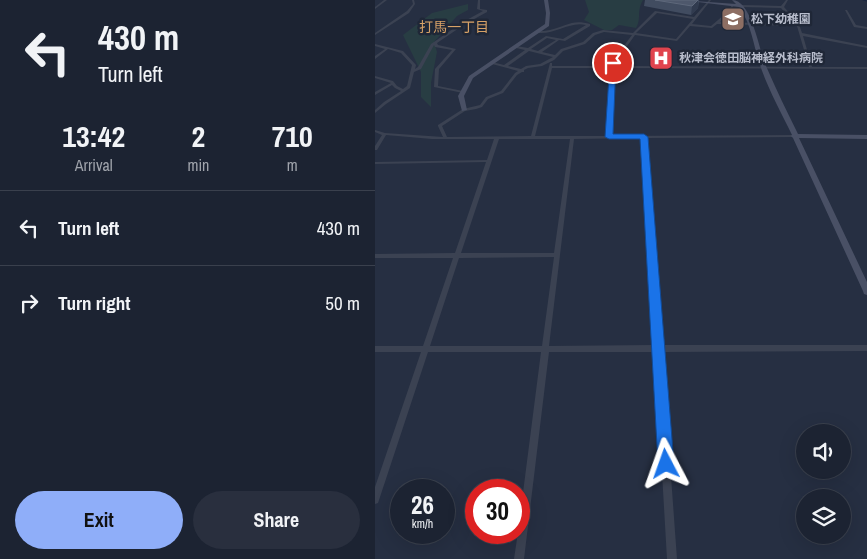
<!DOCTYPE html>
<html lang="en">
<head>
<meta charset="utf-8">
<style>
	:root { --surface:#1c2332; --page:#292f3e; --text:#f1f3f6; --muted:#a0a4ac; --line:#3a404d; --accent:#8faef9 }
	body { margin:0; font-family:"Archivo Narrow","Noto Sans JP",sans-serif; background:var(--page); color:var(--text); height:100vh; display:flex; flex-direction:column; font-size:19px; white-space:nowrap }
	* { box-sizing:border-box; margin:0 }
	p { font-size:16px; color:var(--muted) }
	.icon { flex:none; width:28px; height:28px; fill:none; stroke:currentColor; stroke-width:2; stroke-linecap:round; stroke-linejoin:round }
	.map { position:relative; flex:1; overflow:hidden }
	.drawer { display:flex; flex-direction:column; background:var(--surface); width:375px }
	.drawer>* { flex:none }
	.top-card { background:#1c2332; color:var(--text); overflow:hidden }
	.buttons { position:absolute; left:421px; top:424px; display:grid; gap:10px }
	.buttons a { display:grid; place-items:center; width:55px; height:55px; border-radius:50%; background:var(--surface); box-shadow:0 5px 20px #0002,0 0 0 1px var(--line); font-size:25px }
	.speed { position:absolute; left:15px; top:479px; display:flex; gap:10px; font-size:25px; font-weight:700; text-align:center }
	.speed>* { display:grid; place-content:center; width:65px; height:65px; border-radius:50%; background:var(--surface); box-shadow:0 5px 20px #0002,0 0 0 1px var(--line); line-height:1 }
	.speed small { font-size:12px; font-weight:400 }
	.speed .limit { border:8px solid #d22; background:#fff; color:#111 }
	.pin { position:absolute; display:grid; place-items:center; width:42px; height:42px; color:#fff; margin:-21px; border:2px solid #fff; border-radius:50%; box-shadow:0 1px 5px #0007 }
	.me { position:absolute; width:55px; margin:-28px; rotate:356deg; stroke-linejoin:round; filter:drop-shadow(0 0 4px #0008) }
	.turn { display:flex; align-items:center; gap:18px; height:105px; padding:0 15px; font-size:22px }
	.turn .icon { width:65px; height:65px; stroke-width:2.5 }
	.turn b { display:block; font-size:35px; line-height:42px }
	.eta { display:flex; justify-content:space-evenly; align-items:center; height:85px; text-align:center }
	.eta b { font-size:30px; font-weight:800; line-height:35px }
	.cta { display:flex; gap:10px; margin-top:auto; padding:10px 15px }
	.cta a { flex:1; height:58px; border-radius:30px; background:var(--accent); color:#111; font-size:20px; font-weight:800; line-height:58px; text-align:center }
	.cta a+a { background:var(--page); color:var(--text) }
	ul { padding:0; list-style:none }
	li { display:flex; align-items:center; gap:15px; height:75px; padding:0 15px; border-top:1px solid var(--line) }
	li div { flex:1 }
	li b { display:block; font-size:19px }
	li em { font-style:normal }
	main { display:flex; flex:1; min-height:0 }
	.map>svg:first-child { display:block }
	.green { fill:#283d43 }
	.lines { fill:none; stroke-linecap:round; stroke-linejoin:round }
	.stream { stroke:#192541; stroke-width:1 }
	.street { fill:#3b4252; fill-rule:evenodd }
	.secondary { fill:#495065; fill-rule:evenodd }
	.wall { fill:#414c60 }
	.shaded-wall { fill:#313b4f }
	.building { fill:#4e586c; stroke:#5e687b }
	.route { fill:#1a73e8; stroke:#114b97 }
	.labels { text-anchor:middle; stroke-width:5; stroke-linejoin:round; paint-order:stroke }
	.far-poi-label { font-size:12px; font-weight:bold; fill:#b8bdcc; stroke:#1f2737; text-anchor:start }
	.far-neighbourhood-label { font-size:14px; fill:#d7a267; stroke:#1f2737 }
</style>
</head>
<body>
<main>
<section class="drawer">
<div class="top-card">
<div class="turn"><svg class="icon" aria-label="left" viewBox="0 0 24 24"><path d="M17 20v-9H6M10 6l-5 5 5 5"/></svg><div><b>430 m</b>Turn left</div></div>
</div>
<div class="eta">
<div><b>13:42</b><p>Arrival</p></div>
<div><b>2</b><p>min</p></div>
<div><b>710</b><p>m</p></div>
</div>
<ul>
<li><svg class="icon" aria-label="left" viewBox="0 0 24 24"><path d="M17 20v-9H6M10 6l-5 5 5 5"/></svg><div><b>Turn left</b></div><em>430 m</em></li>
<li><svg class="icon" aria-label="right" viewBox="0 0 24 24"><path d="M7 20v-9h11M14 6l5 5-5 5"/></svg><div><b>Turn right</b></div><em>50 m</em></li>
</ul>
<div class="cta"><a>Exit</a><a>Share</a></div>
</section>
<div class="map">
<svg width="492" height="559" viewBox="0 0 492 559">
	<rect width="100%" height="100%" fill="#262f42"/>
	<g class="green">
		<path d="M 210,0 L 268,0 C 261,12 267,18 261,28 L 244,25 L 237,30 L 229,30 L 209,20 L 214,12 Z"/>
		<polygon points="93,4 93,10 82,16 59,42 62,52 56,83 56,107 46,97 46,72 28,35 57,13"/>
	</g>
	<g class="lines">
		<polyline class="stream" points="488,0 492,1"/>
		<g class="street">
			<polygon points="9,0 12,0 0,9 0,7"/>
			<polygon points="37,0 39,0 40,4 34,13 0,35 0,33 32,11 38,4"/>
			<polygon points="103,0 105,0 105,9 112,10 112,12 90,24 62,43 63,45 81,49 64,69 63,86 88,91 88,93 59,87 60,69 77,50 60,47 59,45 46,69 39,72 35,88 11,104 0,113 0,110 9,102 26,91 20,88 17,85 0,95 0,92 16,83 0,78 0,76 18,81 22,86 28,89 32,86 37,65 26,53 13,49 0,59 0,56 10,49 0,46 0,44 28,51 41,65 40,69 43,67 56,44 88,22 108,11 102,9"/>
			<path d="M 334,0 L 336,0 L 317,24 L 336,26 L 350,14 L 358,4 L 359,5 L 352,16 L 345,22 L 420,24 L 406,8 L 366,7 L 365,6 L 366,5 L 406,6 L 411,0 L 413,0 L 409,7 L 424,24 L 427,33 L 492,46 L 492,48 L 428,36 L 437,67 L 492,67 L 492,69 L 240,68 L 236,136 L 419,135 L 421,136 L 419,137 L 271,138 L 286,345 L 492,345 L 492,351 L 287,352 L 302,559 L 292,559 L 280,352 L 174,352 L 149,559 L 139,559 L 143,532 L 144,532 L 144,524 L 166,352 L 53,352 L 4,500 L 3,503 L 0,504 L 0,487 L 46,352 L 0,352 L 0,346 L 48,346 L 78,258 L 0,258 L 0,254 L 80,253 L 111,162 L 0,164 L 0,162 L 112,160 L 119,139 L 57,139 L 11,135 L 2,150 L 0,150 L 0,146 L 7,135 L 0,132 L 0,130 L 10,133 L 68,137 L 63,126 L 63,125 L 88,109 L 105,105 L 111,97 L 126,91 L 140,73 L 143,71 L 117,64 L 117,62 L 129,65 L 150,50 L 141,48 L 141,46 L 153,48 L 171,36 L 188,39 L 211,25 C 195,21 181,34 164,33 L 163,31 C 167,31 171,31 175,30 C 192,26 197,19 215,24 L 215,26 L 190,41 L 184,40 L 167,52 L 180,55 L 186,49 L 208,42 L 218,33 L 228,30 L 258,33 L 280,11 L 319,17 ZM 282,13 L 318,19 L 301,39 L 261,33 ZM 342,24 L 422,26 L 434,67 L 240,66 L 240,63 L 260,35 L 302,41 L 315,26 L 337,28 ZM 229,32 L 257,35 L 236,63 L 236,66 L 177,66 L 177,63 L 175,63 L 156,136 L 72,137 L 67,126 L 90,111 L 101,109 L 107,107 L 113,99 L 128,93 L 142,75 L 147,72 L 149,72 L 149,70 L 153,68 L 167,66 L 179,60 L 188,51 L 210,44 L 220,35 ZM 172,38 L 181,40 L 163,51 L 156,49 ZM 154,51 L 178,57 L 165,64 L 151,66 L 146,69 L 133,66 ZM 177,68 L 236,68 L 232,136 L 160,136 ZM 267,138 L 279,345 L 174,346 L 199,139 ZM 124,139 L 195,139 L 179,253 L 86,253 ZM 179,257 L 167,346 L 55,346 L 84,258 Z"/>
			<polygon points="470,10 472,10 481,25 492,27 492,29 479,27"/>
		</g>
		<g class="secondary">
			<polygon points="169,0 173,0 175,13 174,26 98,78 89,96 92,110 87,111 83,96 94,76 170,24 171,13"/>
			<path d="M 306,0 L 361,4 L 357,0 C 377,0 384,51 391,66 C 401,89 412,112 423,134 L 492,135 L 492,139 L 424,138 L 492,282 L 492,295 L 489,294 L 488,291 L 418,138 L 416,136 L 417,135 C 406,112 393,89 385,65 C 378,45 377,25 364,7 Z"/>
		</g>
	</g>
	<polygon class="wall" points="270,0 324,0 323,8 316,15 269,6"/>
	<polygon class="shaded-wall" points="323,0 323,8 316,15 317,6"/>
	<polygon class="building" points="280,0 323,0 317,6"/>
	<polygon class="route" points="235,61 241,63 238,134 269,134 273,137 299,464 296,469 291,471 285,469 283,464 265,139 234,139 230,137"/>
	<defs>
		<g id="school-square" transform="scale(1.25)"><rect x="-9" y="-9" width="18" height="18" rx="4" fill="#8d6e63" stroke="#1f2737"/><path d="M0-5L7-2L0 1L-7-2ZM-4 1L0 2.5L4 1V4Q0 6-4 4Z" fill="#fff"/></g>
		<g id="hospital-square" transform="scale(1.25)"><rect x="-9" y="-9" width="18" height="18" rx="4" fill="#e0444e" stroke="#1f2737"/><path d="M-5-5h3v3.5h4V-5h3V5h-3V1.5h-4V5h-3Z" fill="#fff"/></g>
	</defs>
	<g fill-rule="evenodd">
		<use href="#school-square" x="358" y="19"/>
		<use href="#hospital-square" x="286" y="58"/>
	</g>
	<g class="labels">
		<g class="far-poi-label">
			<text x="376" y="23">松下幼稚園</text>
			<text x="304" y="62">秋津会徳田脳神経外科病院</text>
		</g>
		<g class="far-neighbourhood-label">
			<text x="79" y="32">打馬一丁目</text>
		</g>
	</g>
</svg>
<div class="buttons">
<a><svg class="icon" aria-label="sound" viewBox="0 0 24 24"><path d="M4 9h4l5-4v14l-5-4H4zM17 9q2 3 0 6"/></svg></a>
<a><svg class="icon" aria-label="layers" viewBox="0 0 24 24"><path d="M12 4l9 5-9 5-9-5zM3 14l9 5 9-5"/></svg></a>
</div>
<div class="speed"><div>26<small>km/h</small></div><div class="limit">30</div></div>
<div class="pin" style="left:238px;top:63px;background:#d93025"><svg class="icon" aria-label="arrive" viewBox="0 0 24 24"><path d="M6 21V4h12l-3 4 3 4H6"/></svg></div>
<svg class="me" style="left:291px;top:464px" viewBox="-20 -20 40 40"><path d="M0-17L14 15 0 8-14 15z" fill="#1a73e8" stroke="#fff" stroke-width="4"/></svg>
</div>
</main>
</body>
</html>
